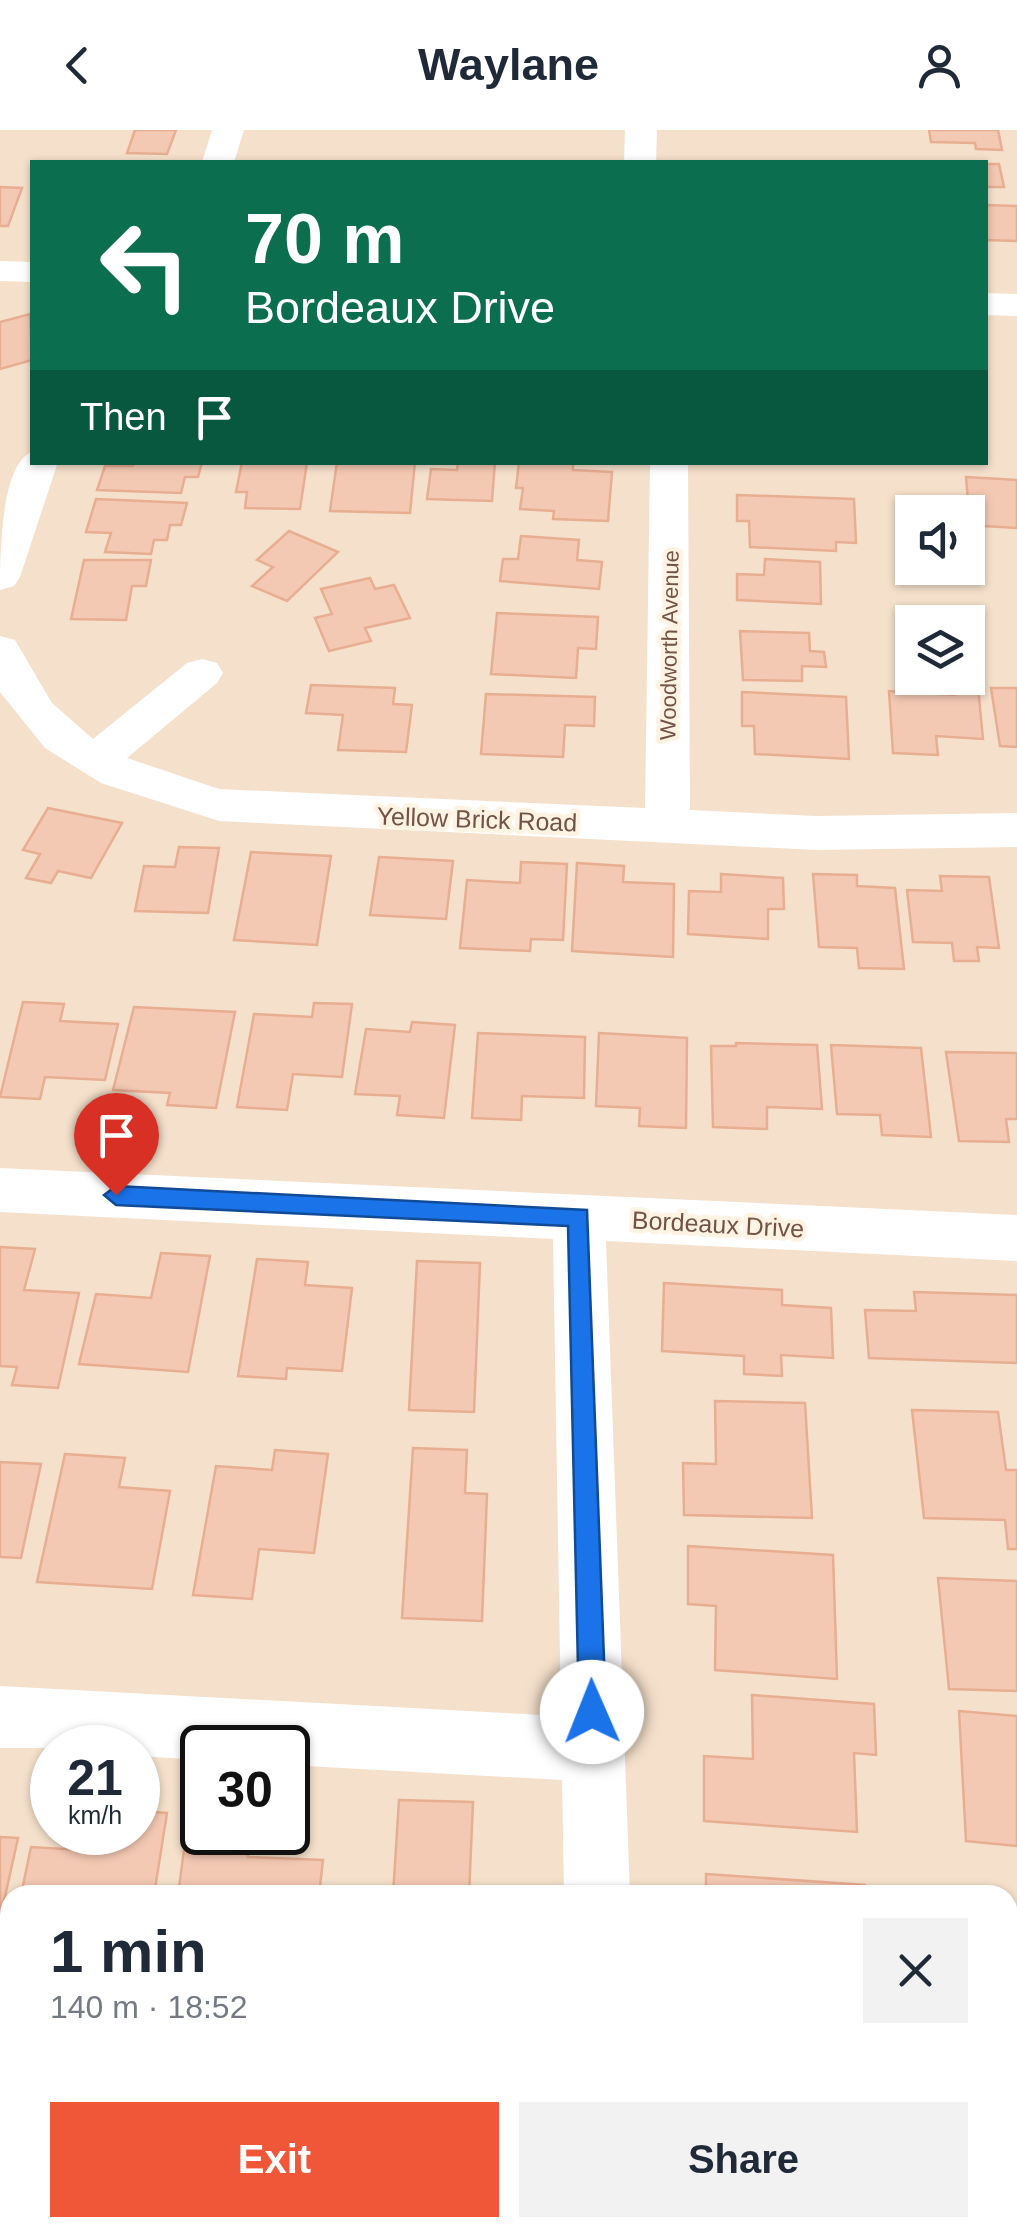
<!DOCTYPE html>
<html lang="en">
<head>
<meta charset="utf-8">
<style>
	:root { --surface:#fff; --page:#f2f2f3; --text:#1f2937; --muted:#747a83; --accent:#f05739 }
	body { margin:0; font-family:Arial,sans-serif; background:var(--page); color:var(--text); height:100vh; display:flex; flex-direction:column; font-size:38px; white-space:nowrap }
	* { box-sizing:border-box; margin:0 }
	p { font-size:32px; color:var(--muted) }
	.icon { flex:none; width:55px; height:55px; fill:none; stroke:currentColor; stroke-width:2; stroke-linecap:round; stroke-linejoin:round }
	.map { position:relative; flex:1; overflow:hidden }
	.drawer { position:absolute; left:0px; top:1755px; width:1018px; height:352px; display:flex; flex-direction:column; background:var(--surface); border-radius:30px 30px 0 0; box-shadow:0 2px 8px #0004 }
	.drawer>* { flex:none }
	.hud { position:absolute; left:30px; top:30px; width:958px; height:305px; border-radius:0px; box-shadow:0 2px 8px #0004; background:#0b6e4f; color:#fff; overflow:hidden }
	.fabs { position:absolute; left:895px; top:365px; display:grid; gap:20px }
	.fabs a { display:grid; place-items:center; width:90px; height:90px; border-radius:0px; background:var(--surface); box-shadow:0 2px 8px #0004; font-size:50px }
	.speed { position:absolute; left:30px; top:1595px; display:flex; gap:20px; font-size:50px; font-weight:700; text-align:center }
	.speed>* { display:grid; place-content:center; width:130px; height:130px; border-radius:50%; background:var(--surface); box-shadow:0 2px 8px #0004; line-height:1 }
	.speed small { font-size:25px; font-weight:400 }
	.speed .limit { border:5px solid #111; border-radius:15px; background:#fff; color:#111 }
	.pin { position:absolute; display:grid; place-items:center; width:85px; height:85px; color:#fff; margin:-102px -42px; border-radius:50% 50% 50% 0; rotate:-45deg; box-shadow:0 0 10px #0007 }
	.pin .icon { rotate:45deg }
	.me { position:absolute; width:110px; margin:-55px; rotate:359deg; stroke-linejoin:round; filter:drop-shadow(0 0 8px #0008) }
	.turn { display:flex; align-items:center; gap:35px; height:210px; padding:0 50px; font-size:45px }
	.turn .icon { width:130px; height:130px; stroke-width:2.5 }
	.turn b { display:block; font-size:70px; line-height:85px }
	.then { display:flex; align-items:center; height:95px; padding:0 50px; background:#0003; gap:20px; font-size:38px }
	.round { display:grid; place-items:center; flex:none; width:105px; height:105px; border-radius:0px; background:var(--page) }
	.headline { display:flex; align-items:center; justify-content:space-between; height:170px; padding:0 50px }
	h1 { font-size:60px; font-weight:700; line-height:75px }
	.action { display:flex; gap:20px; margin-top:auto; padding:20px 50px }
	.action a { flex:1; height:115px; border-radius:0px; background:var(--accent); color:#fff; font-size:40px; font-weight:700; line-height:115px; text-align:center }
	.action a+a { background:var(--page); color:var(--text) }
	header { display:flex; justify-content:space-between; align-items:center; height:130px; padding:0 50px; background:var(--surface); font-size:45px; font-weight:700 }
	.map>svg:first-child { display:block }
	.residential { fill:#f5e0cb; fill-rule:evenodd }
	.building { fill:#f4c9b3; stroke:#e8ae92; stroke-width:2.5 }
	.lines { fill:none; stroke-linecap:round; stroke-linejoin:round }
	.minor { fill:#fff; fill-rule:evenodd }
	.route { fill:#1a73e8; stroke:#114b97; stroke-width:2.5 }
	.labels { text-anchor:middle; stroke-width:9; stroke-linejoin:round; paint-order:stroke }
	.far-street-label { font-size:22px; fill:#745344; stroke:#fff3e4 }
	.street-label { font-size:25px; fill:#745344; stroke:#fff3e4 }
</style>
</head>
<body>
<header><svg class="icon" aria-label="back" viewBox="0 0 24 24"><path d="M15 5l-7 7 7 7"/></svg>Waylane<svg class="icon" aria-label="person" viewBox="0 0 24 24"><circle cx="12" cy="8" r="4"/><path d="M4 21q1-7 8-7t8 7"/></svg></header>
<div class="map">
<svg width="1017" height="2106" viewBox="0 0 1017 2106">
	<rect width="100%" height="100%" fill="#feefdd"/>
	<path class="residential" d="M 0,0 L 1017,0 L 1017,2106 L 0,2106 ZM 32,32 L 985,32 L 985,332 L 32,332 ZM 912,382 L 968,382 L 968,438 L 912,438 ZM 912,492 L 968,492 L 968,548 L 912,548 ZM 52,1618 L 138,1618 L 138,1702 L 52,1702 ZM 202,1618 L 288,1618 L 288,1702 L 202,1702 ZM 10,1765 L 1008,1765 L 1008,2098 L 10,2098 Z"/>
	<g class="building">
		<polygon points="135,0 176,0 167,24 127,23"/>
		<polygon points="929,0 998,0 1002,20 976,19 975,13 931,12"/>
		<polygon points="985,34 999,34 1004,57 985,57"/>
		<polygon points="0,57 22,58 8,96 0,96"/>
		<polygon points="985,75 1017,76 1017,111 985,110"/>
		<polygon points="30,184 32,230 0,239 0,192"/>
		<polygon points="134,332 202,332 198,347 185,347 181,363 97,360 105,336 133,336"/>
		<polygon points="242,332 307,332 300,379 245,378 247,362 236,362"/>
		<polygon points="337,332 415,332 410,383 330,381"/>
		<polygon points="458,332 495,332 492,371 427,369 431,339 457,340"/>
		<polygon points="519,332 573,332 573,340 612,342 608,391 553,389 554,381 520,379 523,358 516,358"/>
		<polygon points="966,347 1017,350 1017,398 968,395 968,382 935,382 933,368 968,370"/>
		<polygon points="737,365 854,369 856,413 836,412 836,421 750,417 749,391 737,391"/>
		<polygon points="96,369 187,373 181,395 170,395 167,410 154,410 151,424 105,422 111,403 86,402"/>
		<polygon points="289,401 338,422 287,471 252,456 273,437 257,430"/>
		<polygon points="521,406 579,410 577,430 602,432 599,459 500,451 503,429 518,429"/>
		<polygon points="765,429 820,432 821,474 737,470 737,444 764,445"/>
		<polygon points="84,430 151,430 146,456 132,456 126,490 71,489"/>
		<polygon points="370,448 375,459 394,455 410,488 365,498 371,511 329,521 315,488 332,484 321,459"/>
		<polygon points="497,483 598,487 596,519 578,518 576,548 491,544"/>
		<polygon points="740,501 809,503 810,521 824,522 826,537 802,536 802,551 743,550"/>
		<polygon points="311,555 395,558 393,574 412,575 406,622 338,620 343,585 306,583"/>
		<polygon points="954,556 978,557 983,609 936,606 938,625 893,623 889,561 955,565"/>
		<polygon points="991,558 1017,558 1017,617 1000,616"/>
		<polygon points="742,562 846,567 849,629 755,624 754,596 742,596"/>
		<polygon points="486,564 595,567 594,596 565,595 563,627 481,624"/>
		<polygon points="48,678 122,693 91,748 58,741 51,753 26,748 40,724 23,720"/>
		<polygon points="179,717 219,718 208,783 135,781 144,736 175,737"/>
		<polygon points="251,722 331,726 317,815 234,810"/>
		<polygon points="379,727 453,731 446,789 370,785"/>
		<polygon points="521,732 567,734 563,810 531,809 530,821 460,818 467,750 520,753"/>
		<polygon points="577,733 624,736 623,752 674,754 673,827 572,821"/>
		<polygon points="721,744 783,748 784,779 768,779 768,809 688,804 689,761 721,762"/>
		<polygon points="813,744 857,745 857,756 895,758 904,839 859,838 857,818 819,817"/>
		<polygon points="940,746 989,747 999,818 977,817 979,831 954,831 952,813 913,812 907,760 942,761"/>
		<polygon points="23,872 64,874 60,891 118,894 105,950 45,947 40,969 0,967"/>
		<polygon points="314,873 352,874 342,947 293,944 287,980 237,977 254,884 312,887"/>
		<polygon points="134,877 235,882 216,978 167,975 170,963 113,960"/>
		<polygon points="412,892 455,895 444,988 397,985 400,966 355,964 366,899 410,902"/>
		<polygon points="478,903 585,907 584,968 522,966 521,990 472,988"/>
		<polygon points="599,903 687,908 686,998 639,996 640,978 596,976"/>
		<polygon points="736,913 817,915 822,979 767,977 767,999 713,997 711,916 736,916"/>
		<polygon points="831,915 921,918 931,1007 882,1005 880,985 837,984"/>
		<polygon points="946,922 1017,923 1017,989 1006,989 1009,1012 959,1011"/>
		<polygon points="0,1117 35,1119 24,1160 79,1163 58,1258 12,1255 17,1237 0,1236"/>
		<polygon points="161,1123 210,1126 188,1242 79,1234 96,1164 151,1168"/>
		<polygon points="257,1129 308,1132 305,1155 352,1158 342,1241 287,1238 286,1249 238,1246"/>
		<polygon points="417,1131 480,1133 474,1282 409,1280"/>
		<polygon points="664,1153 782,1160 782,1175 831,1178 833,1228 781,1225 782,1246 744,1244 744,1226 662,1221"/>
		<polygon points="914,1162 1017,1165 1017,1233 869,1228 865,1180 916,1181"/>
		<polygon points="715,1271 805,1273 812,1388 684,1385 683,1333 716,1334"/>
		<polygon points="912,1280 998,1282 1006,1340 1017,1340 1017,1419 1008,1419 1005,1390 924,1388"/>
		<polygon points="413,1318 467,1320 465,1363 487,1364 482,1491 402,1488"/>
		<polygon points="275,1320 328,1324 314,1423 259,1419 252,1469 193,1465 216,1336 272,1340"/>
		<polygon points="65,1324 125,1328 119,1357 170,1361 152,1459 37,1452"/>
		<polygon points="0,1332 41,1334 21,1428 0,1427"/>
		<polygon points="688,1416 833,1425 837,1549 715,1540 716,1476 688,1474"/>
		<polygon points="938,1448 1017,1451 1017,1561 949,1559"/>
		<polygon points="752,1565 874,1574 876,1625 854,1623 857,1702 704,1691 704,1626 753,1629"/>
		<polygon points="959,1581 1017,1586 1017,1716 966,1711"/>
		<polygon points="399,1670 473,1672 469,1765 393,1765"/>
		<polygon points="138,1681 167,1683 154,1765 21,1765 31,1717 98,1721 102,1702 138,1702"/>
		<polygon points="189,1682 202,1683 202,1702 250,1702 248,1727 323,1730 319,1765 178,1765"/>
		<polygon points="0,1707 18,1708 0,1789"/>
		<polygon points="706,1744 865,1755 866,1765 706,1765"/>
		<polygon points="1008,1781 1017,1781 1017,1912 1008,1911"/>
		<polygon points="10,1820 10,1882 0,1881 0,1869"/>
		<polygon points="0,2074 10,2074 10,2098 114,2098 113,2106 0,2106"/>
		<polygon points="151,2098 295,2098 294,2106 149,2106"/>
		<polygon points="315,2098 470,2098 470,2106 314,2106"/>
	</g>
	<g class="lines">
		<g class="minor">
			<polygon points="212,0 244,0 234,32 202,32"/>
			<polygon points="625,0 657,0 656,32 624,32"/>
			<polygon points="0,131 32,132 32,152 0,151"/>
			<polygon points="985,163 1017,164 1017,186 985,185"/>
			<path d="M 32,322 L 32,332 L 58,332 L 20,447 L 14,456 L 0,460 C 0,429 0,334 32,322 Z"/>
			<polygon points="650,332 688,332 690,680 817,686 1017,683 1017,717 817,720 219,691 101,653 45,618 0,562 0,506 15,510 52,573 93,609 187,533 202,529 217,533 223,543 217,553 127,628 219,659 645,678"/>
			<polygon points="0,1038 1017,1085 1017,1131 606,1111 630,1765 564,1765 562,1650 288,1635 288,1618 202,1618 202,1630 138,1626 138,1618 0,1618 0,1556 561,1586 553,1109 0,1082"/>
			<polygon points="569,2098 642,2098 643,2106 569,2106"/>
		</g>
	</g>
	<polygon class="route" points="116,1056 587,1080 606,1582 602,1592 592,1596 583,1592 579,1582 568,1096 116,1075 104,1065"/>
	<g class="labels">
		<g class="far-street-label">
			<text transform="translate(669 515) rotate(-89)" y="8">Woodworth Avenue</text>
		</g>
		<g class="street-label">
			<text transform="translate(477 689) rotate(2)" y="9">Yellow Brick Road</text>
			<text transform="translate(718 1094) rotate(3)" y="9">Bordeaux Drive</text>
		</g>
	</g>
</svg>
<div class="fabs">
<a><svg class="icon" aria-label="sound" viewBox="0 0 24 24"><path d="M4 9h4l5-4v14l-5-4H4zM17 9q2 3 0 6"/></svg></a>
<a><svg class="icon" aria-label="layers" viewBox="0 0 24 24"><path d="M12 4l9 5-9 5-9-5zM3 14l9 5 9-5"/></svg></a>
</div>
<div class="speed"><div>21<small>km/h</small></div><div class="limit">30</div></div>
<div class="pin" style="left:116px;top:1065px;background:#d93025"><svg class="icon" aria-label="arrive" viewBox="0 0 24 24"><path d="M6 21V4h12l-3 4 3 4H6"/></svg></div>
<svg class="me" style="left:592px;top:1582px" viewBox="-20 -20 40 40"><circle r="19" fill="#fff"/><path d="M0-13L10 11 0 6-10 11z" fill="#1a73e8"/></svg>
<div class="hud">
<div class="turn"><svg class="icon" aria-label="left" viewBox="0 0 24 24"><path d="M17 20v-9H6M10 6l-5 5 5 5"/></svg><div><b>70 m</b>Bordeaux Drive</div></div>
<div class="then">Then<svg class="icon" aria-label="arrive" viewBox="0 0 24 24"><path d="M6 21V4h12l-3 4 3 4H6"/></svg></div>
</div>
<section class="drawer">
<div class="headline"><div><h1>1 min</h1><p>140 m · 18:52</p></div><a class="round"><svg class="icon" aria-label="close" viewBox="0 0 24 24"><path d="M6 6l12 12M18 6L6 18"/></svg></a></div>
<div class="action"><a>Exit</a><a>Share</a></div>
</section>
</div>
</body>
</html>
